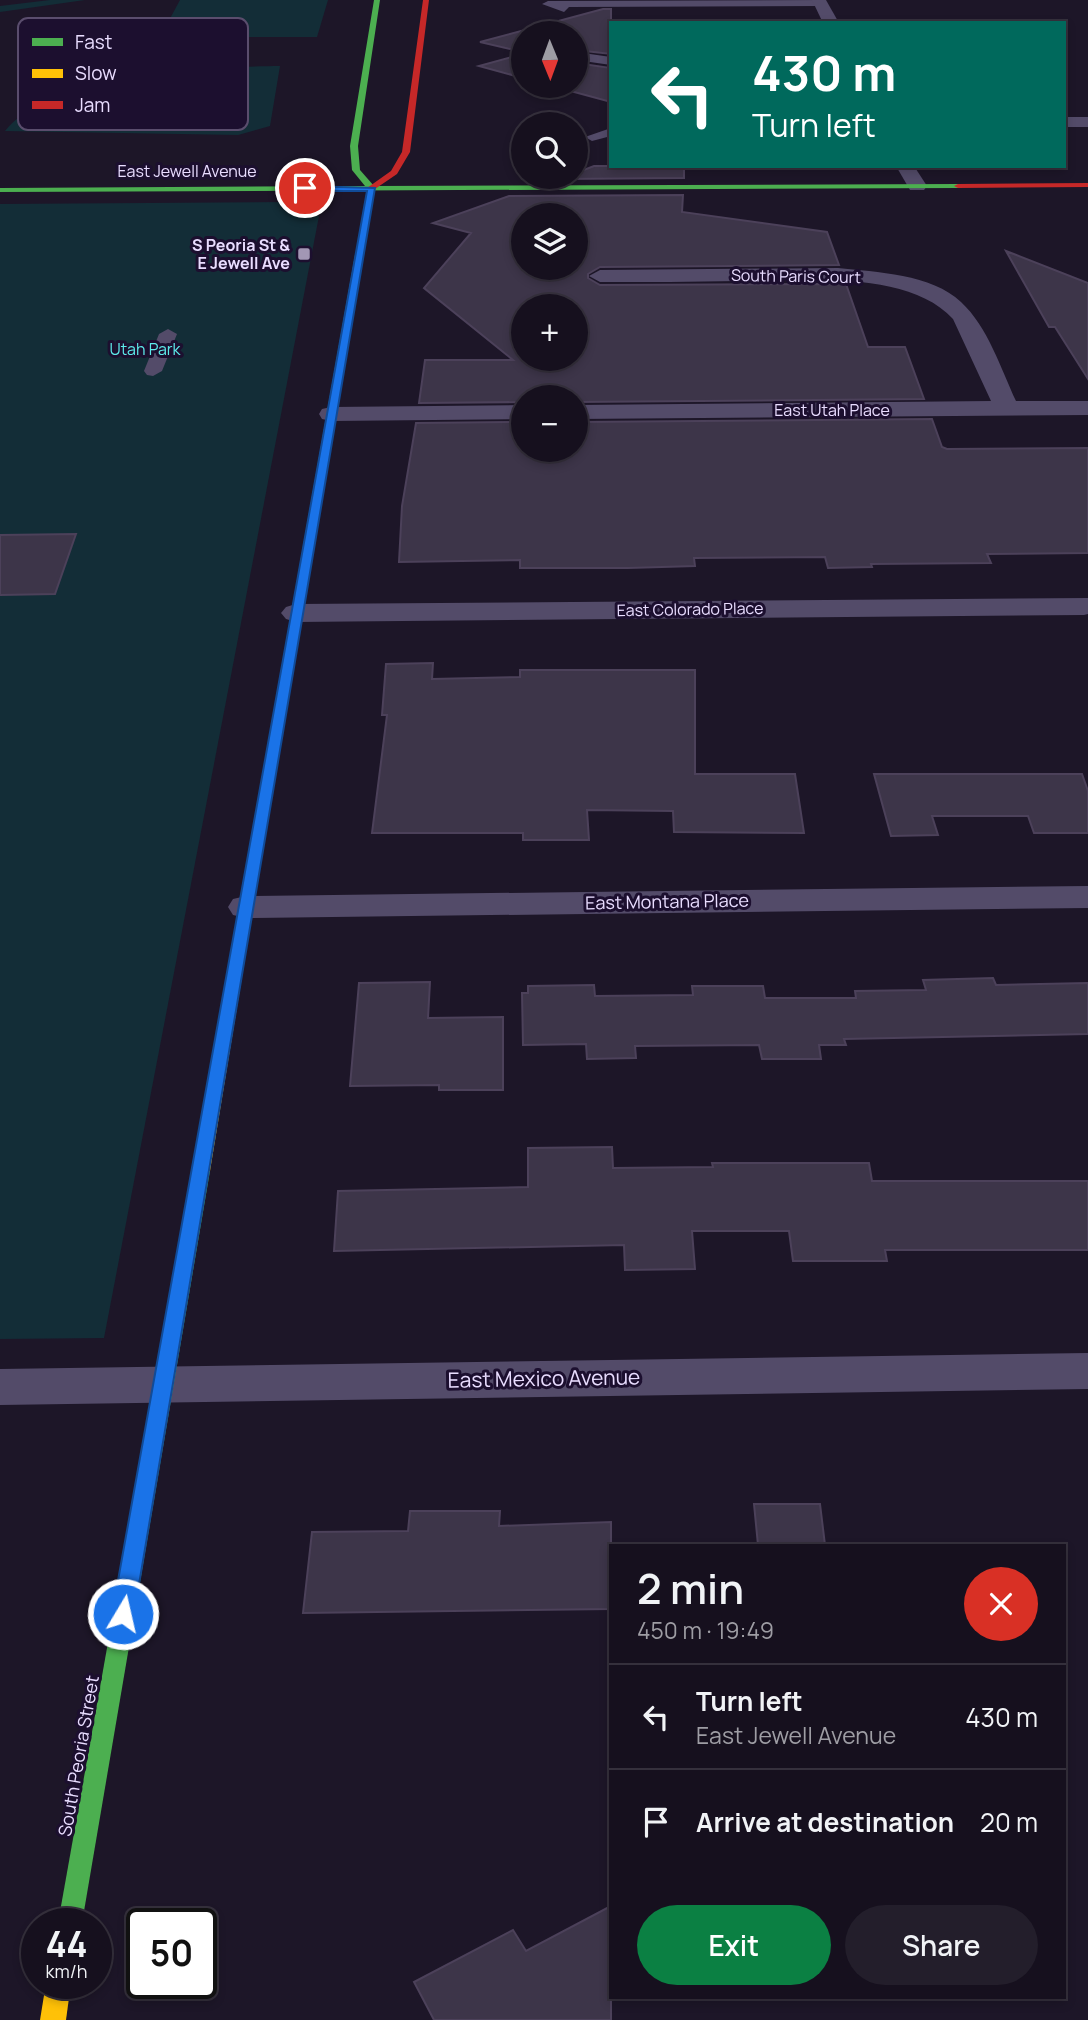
<!DOCTYPE html>
<html lang="en">
<head>
<meta charset="utf-8">
<style>
	:root { --surface:#16101e; --page:#231e2b; --text:#f1f3f6; --muted:#9e9da4; --line:#35303c; --accent:#0b8043 }
	body { margin:0; font-family:Manrope,sans-serif; background:var(--page); color:var(--text); height:100vh; display:flex; flex-direction:column; font-size:26px; white-space:nowrap }
	* { box-sizing:border-box; margin:0 }
	p { font-size:23px; color:var(--muted) }
	.icon { flex:none; width:38px; height:38px; fill:none; stroke:currentColor; stroke-width:2; stroke-linecap:round; stroke-linejoin:round }
	.map { position:relative; flex:1; overflow:hidden }
	.details { position:absolute; left:609px; top:1544px; width:457px; height:455px; display:flex; flex-direction:column; background:var(--surface); border-radius:0px; box-shadow:0 4px 10px #0003,0 0 0 2px var(--line) }
	.details>* { flex:none }
	.guide { position:absolute; left:609px; top:21px; width:457px; height:147px; border-radius:0px; box-shadow:0 4px 10px #0003,0 0 0 2px var(--line); background:#00695c; color:#fff; overflow:hidden }
	.needle { width:46px; rotate:179deg }
	.buttons { position:absolute; left:511px; top:21px; display:grid; gap:14px }
	.buttons a { display:grid; place-items:center; width:77px; height:77px; border-radius:50%; background:var(--surface); box-shadow:0 4px 10px #0003,0 0 0 2px var(--line); font-size:35px }
	.speed { position:absolute; left:21px; top:1908px; display:flex; gap:14px; font-size:35px; font-weight:700; text-align:center }
	.speed>* { display:grid; place-content:center; width:91px; height:91px; border-radius:50%; background:var(--surface); box-shadow:0 4px 10px #0003,0 0 0 2px var(--line); line-height:1 }
	.speed small { font-size:18px; font-weight:400 }
	.speed .limit { border:4px solid #111; border-radius:10px; background:#fff; color:#111 }
	.pin { position:absolute; display:grid; place-items:center; width:60px; height:60px; color:#fff; margin:-30px; border:4px solid #fff; border-radius:50%; box-shadow:0 2px 7px #0007 }
	.me { position:absolute; width:77px; margin:-38px; rotate:9deg; stroke-linejoin:round; filter:drop-shadow(0 0 5px #0008) }
	.turn { display:flex; align-items:center; gap:24px; height:147px; padding:0 28px; font-size:32px }
	.turn .icon { width:91px; height:91px; stroke-width:2.5 }
	.turn b { display:block; font-size:49px; line-height:60px }
	.round { display:grid; place-items:center; flex:none; width:74px; height:74px; border-radius:37px; background:var(--page) }
	.headline { display:flex; align-items:center; justify-content:space-between; height:119px; padding:0 28px }
	h1 { font-size:42px; font-weight:600; line-height:52px }
	.primary-button { display:flex; gap:14px; margin-top:auto; padding:14px 28px }
	.primary-button a { flex:1; height:80px; border-radius:42px; background:var(--accent); color:#fff; font-size:28px; font-weight:600; line-height:80px; text-align:center }
	.primary-button a+a { background:var(--page); color:var(--text) }
	ul { padding:0; list-style:none }
	li { display:flex; align-items:center; gap:21px; height:105px; padding:0 28px; border-top:2px solid var(--line) }
	li div { flex:1 }
	li b { display:block; font-size:26px }
	li em { font-style:normal }
	.map>svg:first-child { display:block }
	.green { fill:#132d37 }
	.building { fill:#3d3549; stroke:#4c415a; stroke-width:2; fill-rule:evenodd }
	.lines { fill:none; stroke-linecap:round; stroke-linejoin:round }
	.lane { fill:#534b69; fill-rule:evenodd }
	.street { fill:#534b69; fill-rule:evenodd }
	.fast { fill:#4caf50; fill-rule:evenodd }
	.slow { fill:#ffc107; fill-rule:evenodd }
	.jam { fill:#c62828; fill-rule:evenodd }
	.route { fill:#1a73e8; stroke:#114b97; stroke-width:2 }
	.poi-dot { fill:#a297b4; stroke:#1c0f2f; stroke-width:2.5 }
	.labels { text-anchor:middle; stroke-width:6; stroke-linejoin:round; paint-order:stroke }
	.far-street-label { font-size:16px; fill:#e9ddff; stroke:#1c0f2f }
	.far-poi-label { font-size:16px; font-weight:bold; fill:#e9ddff; stroke:#1c0f2f; text-anchor:end }
	.far-park-label { font-size:16px; fill:#5debea; stroke:#1c0f2f }
	.street-label { font-size:18px; fill:#e9ddff; stroke:#1c0f2f }
	.near-street-label { font-size:21px; fill:#e9ddff; stroke:#1c0f2f }
	.key { fill:#1c0f2f; stroke:#5a4d6d; stroke-width:2 }
	.key-label { font-size:19px; fill:#e9ddff }
</style>
</head>
<body>
<div class="map">
<svg width="1088" height="2020" viewBox="0 0 1088 2020">
	<rect width="100%" height="100%" fill="#1d1628"/>
	<g class="green">
		<polygon points="50,0 85,0 0,12 0,6"/>
		<polygon points="180,0 328,0 317,37 160,37"/>
		<path d="M 280,66 L 270,126 L 238,135 L 5,131 C 55,69 206,67 280,66 Z"/>
		<polygon points="289,202 319,216 104,1338 0,1339 0,204"/>
	</g>
	<g class="building">
		<polygon points="603,9 611,9 611,54 576,50 576,33 523,33 523,52 480,42"/>
		<polygon points="523,54 523,78 479,66"/>
		<polygon points="576,63 611,68 611,102 552,86 576,86"/>
		<polygon points="594,166 684,166 684,178 558,179 576,177 576,173"/>
		<path d="M 683,195 L 682,212 L 827,232 L 839,265 L 600,267 L 588,274 L 588,278 L 600,285 L 846,284 L 868,347 L 905,347 L 924,399 L 576,402 L 576,397 L 523,397 L 523,402 L 419,403 L 425,360 L 513,360 L 424,288 L 471,233 L 433,223 L 509,196 ZM 523,215 L 576,215 L 576,268 L 523,268 ZM 523,306 L 576,306 L 576,359 L 523,359 Z"/>
		<polygon points="1006,251 1088,283 1088,379 1055,327 1049,327"/>
		<polygon points="932,419 942,447 947,449 1088,448 1088,553 987,554 991,563 871,564 872,567 828,568 825,557 694,558 695,566 628,568 520,568 520,560 399,562 402,506 416,423 523,422 523,450 576,450 576,422"/>
		<polygon points="76,534 55,594 0,595 0,535"/>
		<polygon points="433,663 432,679 520,677 520,670 695,670 695,774 795,774 804,833 674,832 673,811 587,810 589,840 523,840 523,833 372,833 387,715 382,715 386,664"/>
		<polygon points="874,774 1082,774 1088,791 1088,833 1034,833 1028,816 932,816 938,835 891,836"/>
		<polygon points="993,978 996,985 1088,983 1088,1034 844,1039 846,1045 819,1045 821,1059 762,1059 759,1045 635,1046 636,1058 587,1059 586,1044 523,1045 522,993 528,993 528,986 594,985 595,996 693,995 692,986 763,986 765,998 856,998 855,991 926,990 923,980"/>
		<polygon points="430,982 428,1018 503,1017 503,1090 439,1090 439,1085 350,1086 359,983"/>
		<polygon points="612,1147 613,1168 713,1167 712,1163 869,1163 872,1181 1088,1181 1088,1250 885,1250 887,1261 793,1261 789,1231 692,1231 695,1269 625,1270 624,1245 334,1251 338,1191 528,1187 528,1148"/>
		<polygon points="754,1504 820,1504 825,1545 758,1545"/>
		<polygon points="410,1511 500,1511 499,1526 611,1522 611,1609 303,1613 312,1532 408,1531"/>
		<polygon points="611,1906 611,2020 434,2020 414,1982 513,1930 526,1951"/>
	</g>
	<g class="lines">
		<g class="lane">
			<polygon points="823,0 827,3 821,6 569,7 564,12 542,4 548,1"/>
			<polygon points="576,52 611,57 611,65 576,60"/>
			<polygon points="611,128 611,136 592,141 585,137"/>
			<polygon points="168,329 177,334 162,371 153,376 147,375 144,371 159,334"/>
		</g>
		<g class="street">
			<polygon points="812,0 826,0 839,23 823,23"/>
			<rect x="1064" y="117" width="24" height="10"/>
			<polygon points="896,166 914,166 927,186 924,190 910,190"/>
			<path d="M 838,268 C 876,272 932,274 961,302 C 988,327 1001,369 1016,401 L 1088,401 L 1088,415 L 576,419 L 576,405 L 991,401 L 953,319 C 908,269 800,281 739,281 C 692,282 646,282 600,282 L 589,276 L 600,270 Z"/>
			<polygon points="523,405 523,419 331,421 322,419 319,414 322,409 331,407"/>
			<polygon points="1088,598 1088,614 1084,615 296,622 286,619 281,613 286,607 296,604"/>
			<polygon points="1088,886 1088,908 246,918 233,915 228,907 233,899 246,896"/>
			<polygon points="1088,1353 1088,1389 0,1405 0,1369"/>
		</g>
		<g class="fast">
			<polygon points="374,0 380,0 358,146 360,170 374,186 958,184 962,186 958,188 0,192 0,188 365,186 352,170 350,146"/>
			<polygon points="359,252 363,255 263,849 256,853 249,849 355,255"/>
			<polygon points="201,1165 207,1167 210,1171 82,1923 58,1923 192,1171 195,1167"/>
		</g>
		<g class="slow">
			<polygon points="256,845 263,849 210,1171 207,1175 195,1175 192,1171 249,849"/>
			<polygon points="46,1983 71,1983 66,2020 40,2020"/>
		</g>
		<g class="jam">
			<polygon points="423,0 429,0 410,152 397,174 375,189 363,255 356,257 367,188 391,171 402,152"/>
			<polygon points="1088,183 1088,187 958,188 954,186 958,184"/>
		</g>
	</g>
	<polygon class="route" points="303,186 375,188 134,1614 131,1621 123,1623 115,1621 112,1614 367,191 305,191"/>
	<rect class="poi-dot" x="297" y="247" width="14" height="14" rx="3.5"/>
	<g class="labels">
		<g class="far-street-label">
			<text x="187" y="177">East Jewell Avenue</text>
			<text transform="translate(796 276) rotate(1)" y="6">South Paris Court</text>
			<text x="832" y="416">East Utah Place</text>
			<text transform="translate(690 609) rotate(-1)" y="6">East Colorado Place</text>
		</g>
		<g class="far-poi-label">
			<text x="290" y="251">S Peoria St &amp;<tspan x="290" dy="18">E Jewell Ave</tspan></text>
		</g>
		<g class="far-park-label">
			<text x="145" y="355">Utah Park</text>
		</g>
		<g class="street-label">
			<text transform="translate(667 902) rotate(-1)" y="6">East Montana Place</text>
			<text transform="translate(79 1756) rotate(-80)" y="6">South Peoria Street</text>
		</g>
		<g class="near-street-label">
			<text transform="translate(544 1379) rotate(-1)" y="7">East Mexico Avenue</text>
		</g>
	</g>
	<rect x="18" y="18" width="230" height="112" rx="10" class="key"/>
	<rect x="32" y="38" width="31" height="8" fill="#4caf50"/>
	<rect x="32" y="69" width="31" height="9" fill="#ffc107"/>
	<rect x="32" y="101" width="31" height="8" fill="#c62828"/>
	<g class="key-label">
		<text x="75" y="49">Fast</text>
		<text x="75" y="80">Slow</text>
		<text x="75" y="112">Jam</text>
	</g>
</svg>
<div class="buttons">
<a><svg class="needle" viewBox="-14 -14 28 28"><path d="M0-13l5 13h-10z" fill="#e53935"/><path d="M0 13l5-13h-10z" fill="#9e9da4"/></svg></a>
<a><svg class="icon" aria-label="search" viewBox="0 0 24 24"><circle cx="10" cy="10" r="6"/><path d="M15 15l6 6"/></svg></a>
<a><svg class="icon" aria-label="layers" viewBox="0 0 24 24"><path d="M12 4l9 5-9 5-9-5zM3 14l9 5 9-5"/></svg></a>
<a>+</a>
<a>−</a>
</div>
<div class="speed"><div>44<small>km/h</small></div><div class="limit">50</div></div>
<div class="pin" style="left:305px;top:188px;background:#d93025"><svg class="icon" aria-label="arrive" viewBox="0 0 24 24"><path d="M6 21V4h12l-3 4 3 4H6"/></svg></div>
<svg class="me" style="left:123px;top:1614px" viewBox="-20 -20 40 40"><circle r="17" fill="#1a73e8" stroke="#fff" stroke-width="3"/><path d="M0-11L8 9 0 5-8 9z" fill="#fff"/></svg>
<div class="guide">
<div class="turn"><svg class="icon" aria-label="left" viewBox="0 0 24 24"><path d="M17 20v-9H6M10 6l-5 5 5 5"/></svg><div><b>430 m</b>Turn left</div></div>
</div>
<section class="details">
<div class="headline"><div><h1>2 min</h1><p>450 m · 19:49</p></div><a class="round" style="background:#d93025;color:#fff"><svg class="icon" aria-label="close" viewBox="0 0 24 24"><path d="M6 6l12 12M18 6L6 18"/></svg></a></div>
<ul>
<li><svg class="icon" aria-label="left" viewBox="0 0 24 24"><path d="M17 20v-9H6M10 6l-5 5 5 5"/></svg><div><b>Turn left</b><p>East Jewell Avenue</p></div><em>430 m</em></li>
<li><svg class="icon" aria-label="arrive" viewBox="0 0 24 24"><path d="M6 21V4h12l-3 4 3 4H6"/></svg><div><b>Arrive at destination</b></div><em>20 m</em></li>
</ul>
<div class="primary-button"><a>Exit</a><a>Share</a></div>
</section>
</div>
</body>
</html>
